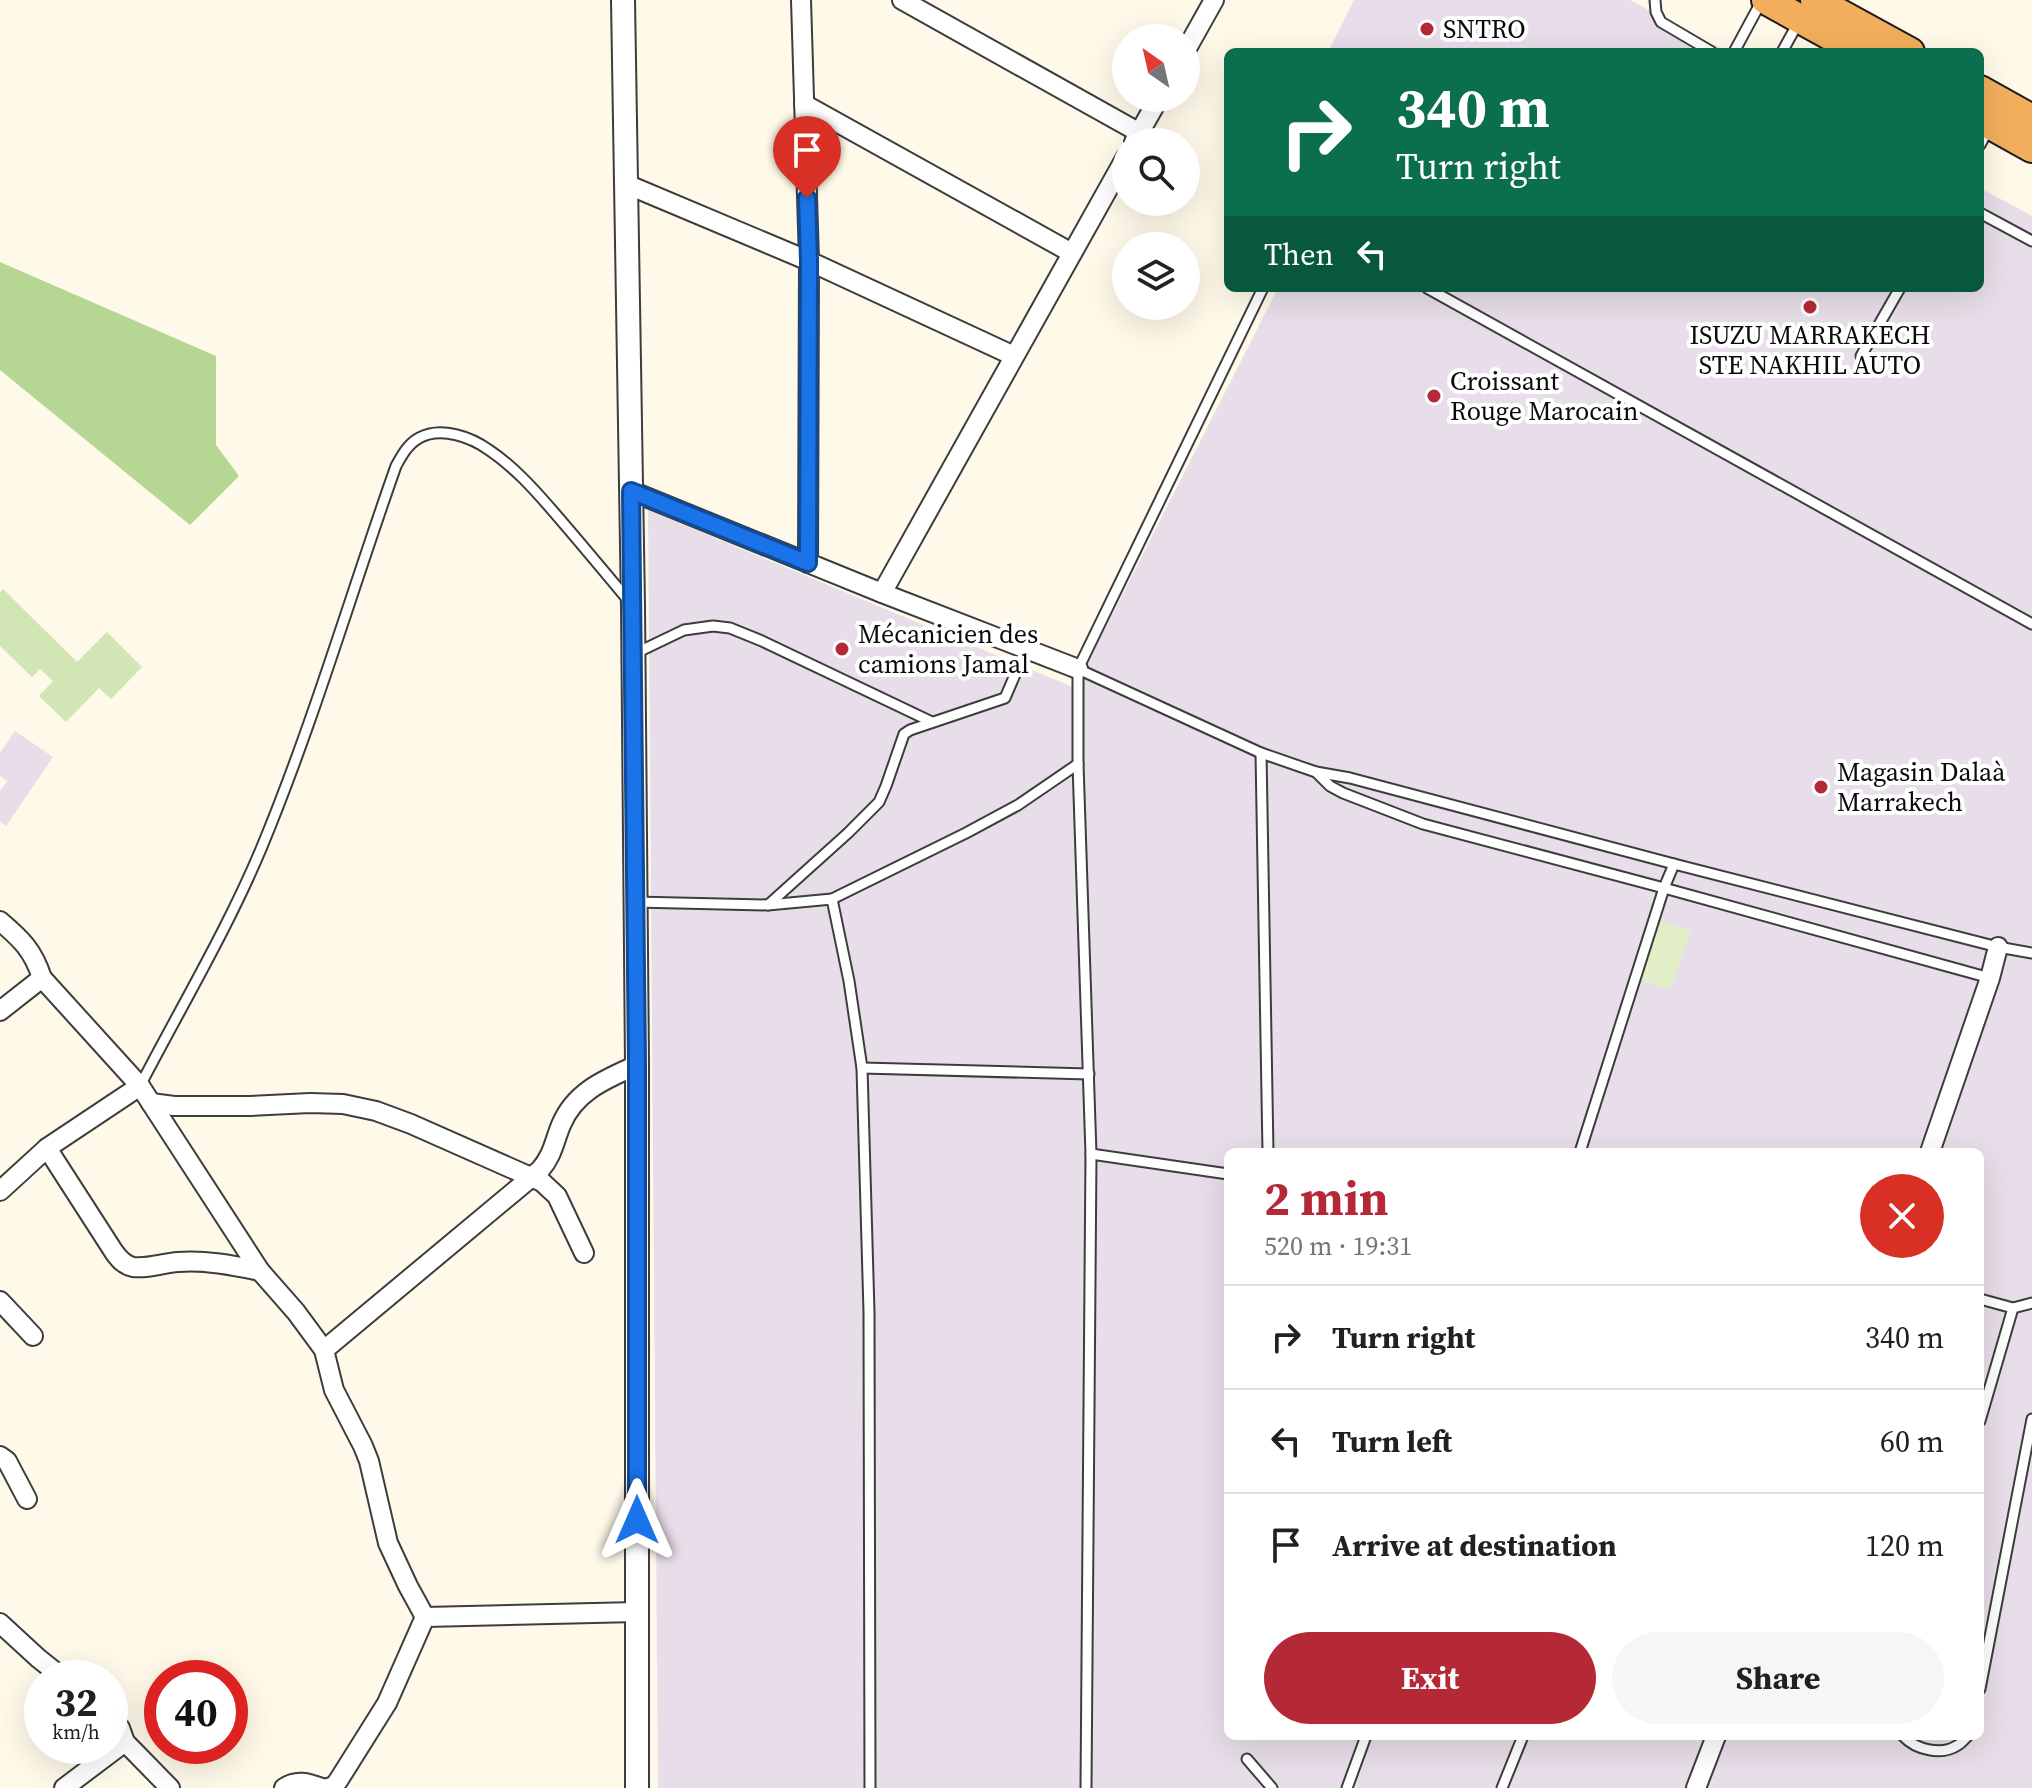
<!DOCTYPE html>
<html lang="en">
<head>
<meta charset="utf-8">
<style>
	:root { --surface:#fff; --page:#f6f6f6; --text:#202124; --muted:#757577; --line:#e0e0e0; --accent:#b52836 }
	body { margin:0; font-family:"Source Serif 4",serif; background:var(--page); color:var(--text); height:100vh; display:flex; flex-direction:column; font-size:30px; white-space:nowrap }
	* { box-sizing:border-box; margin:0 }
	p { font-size:26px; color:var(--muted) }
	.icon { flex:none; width:44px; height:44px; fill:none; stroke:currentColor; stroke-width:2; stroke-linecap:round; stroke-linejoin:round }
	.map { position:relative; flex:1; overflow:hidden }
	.details { position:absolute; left:1224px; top:1148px; width:760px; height:592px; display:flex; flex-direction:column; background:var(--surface); border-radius:12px; box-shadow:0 8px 32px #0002 }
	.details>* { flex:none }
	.banner { position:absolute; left:1224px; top:48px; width:760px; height:244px; border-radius:12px; box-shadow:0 8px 32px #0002; background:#0b6e4f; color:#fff; overflow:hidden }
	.needle { width:52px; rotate:326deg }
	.fabs { position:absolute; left:1112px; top:24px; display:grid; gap:16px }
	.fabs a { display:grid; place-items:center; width:88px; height:88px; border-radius:50%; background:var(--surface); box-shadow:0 8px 32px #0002; font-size:40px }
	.speed { position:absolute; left:24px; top:1660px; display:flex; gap:16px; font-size:40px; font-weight:700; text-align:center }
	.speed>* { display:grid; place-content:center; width:104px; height:104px; border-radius:50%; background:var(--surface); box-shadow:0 8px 32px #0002; line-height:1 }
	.speed small { font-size:20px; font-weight:400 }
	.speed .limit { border:12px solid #d22; background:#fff; color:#111 }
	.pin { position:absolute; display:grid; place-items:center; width:68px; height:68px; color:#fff; margin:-82px -34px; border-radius:50% 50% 50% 0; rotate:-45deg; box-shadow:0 0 8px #0007 }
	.pin .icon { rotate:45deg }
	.me { position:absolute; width:88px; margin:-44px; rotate:0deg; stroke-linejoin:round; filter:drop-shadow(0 0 6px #0008) }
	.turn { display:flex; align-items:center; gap:28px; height:168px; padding:0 40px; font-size:36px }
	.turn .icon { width:104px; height:104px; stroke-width:2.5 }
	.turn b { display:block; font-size:56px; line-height:68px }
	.then { display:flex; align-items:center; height:76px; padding:0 40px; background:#0003; gap:16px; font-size:30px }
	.round { display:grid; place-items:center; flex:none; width:84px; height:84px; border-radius:42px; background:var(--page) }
	.overview { display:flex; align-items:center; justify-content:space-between; height:136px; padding:0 40px }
	h1 { font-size:48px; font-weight:700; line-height:60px; color:var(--accent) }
	.cta { display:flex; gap:16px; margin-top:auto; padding:16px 40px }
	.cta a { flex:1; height:92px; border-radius:48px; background:var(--accent); color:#fff; font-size:32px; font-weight:700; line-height:92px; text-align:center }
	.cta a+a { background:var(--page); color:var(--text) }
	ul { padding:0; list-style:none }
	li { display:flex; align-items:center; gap:24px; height:104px; padding:0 40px; border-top:2px solid var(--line) }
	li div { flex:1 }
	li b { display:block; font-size:30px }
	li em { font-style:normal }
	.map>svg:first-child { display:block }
	.industrial { fill:#e8dee9; fill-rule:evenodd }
	.green { fill:#d1e6b4 }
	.forest { fill:#b6d794 }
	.pitch { fill:#e2eec6 }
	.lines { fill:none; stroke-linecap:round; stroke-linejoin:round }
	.service-casing { stroke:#3d3d3d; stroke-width:13 }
	.minor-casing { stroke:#3d3d3d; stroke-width:22 }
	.tertiary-casing { stroke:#3d3d3d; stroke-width:26 }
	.trunk-casing { stroke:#1b1b1b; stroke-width:32 }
	.service { stroke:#fff; stroke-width:9 }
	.minor { stroke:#fff; stroke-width:18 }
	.tertiary { stroke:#fff; stroke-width:22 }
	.trunk { stroke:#f2ae5c; stroke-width:28 }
	.route-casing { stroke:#114b97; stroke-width:20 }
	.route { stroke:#1a73e8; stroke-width:14 }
	.poi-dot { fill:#b52836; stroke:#fff; stroke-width:3 }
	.labels { text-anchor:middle; stroke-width:8; stroke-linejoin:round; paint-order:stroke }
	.poi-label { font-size:26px; fill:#0a0a0a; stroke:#fff; text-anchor:start }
</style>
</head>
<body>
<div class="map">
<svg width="2032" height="1788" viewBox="0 0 2032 1788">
	<rect width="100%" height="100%" fill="#fef9e8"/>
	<g class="industrial">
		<polygon points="1354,0 1630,0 1727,52 1328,52"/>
		<path d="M 1980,188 L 2032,216 L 2032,1788 L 658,1788 L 648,510 L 1075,688 L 1278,288 L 1980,288 ZM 1228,1152 L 1980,1152 L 1980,1736 L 1228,1736 Z"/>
		<polygon points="15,731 53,757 6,826 0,822 0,791 7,781 0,776 0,753"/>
	</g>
	<polygon class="green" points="3,589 77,662 107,632 142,667 111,699 99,688 66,722 39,696 53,681 40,669 32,677 0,646 0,592"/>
	<polygon class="forest" points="0,262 216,356 216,445 239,476 190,525 0,370"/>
	<polygon class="pitch" points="1659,920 1691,931 1670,990 1638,979"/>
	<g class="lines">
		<g class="service-casing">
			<g id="service">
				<polyline points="1655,0 1656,12 1661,22 1712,52"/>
				<polyline points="1734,52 1762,0"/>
				<polyline points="1782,52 1798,23"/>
				<polyline points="1980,145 1989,128"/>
				<polyline points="1980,213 2032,241"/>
				<polyline points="1427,288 2032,624"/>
				<polyline points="1861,356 1900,288"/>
				<polyline points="636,653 684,630 713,626 730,628 762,641 932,722"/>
				<polyline points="1078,669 1261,753 1316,772 1350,778 1674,864 1998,947 2032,953"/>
				<polyline points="1261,753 1268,1152"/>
				<polyline points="1316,772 1330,786 1343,793 1423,824 1664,888 1990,978"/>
				<polyline points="832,899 849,981 862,1068 869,1312 870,1788"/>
				<polyline points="635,902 768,905 832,899 966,833 1018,805 1078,764"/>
				<polyline points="768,905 848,833 879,802 886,786 904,734 910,730 1005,698 1026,649"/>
				<polyline points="862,1068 1089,1074"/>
				<path d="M 140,1086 C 181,1007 227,930 261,849 C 313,724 351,593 396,466 C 402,455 408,444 419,438 C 441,426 471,437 489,450 C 513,466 533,488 552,510 C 578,540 603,570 628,600"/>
				<polyline points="1580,1152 1664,888 1674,864"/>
				<polyline points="1091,1154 1228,1174"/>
				<polyline points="1980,1299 2013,1308 2032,1303"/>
				<polyline points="1980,1421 2013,1308"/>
				<polyline points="1980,1689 2032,1419"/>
				<path d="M 1903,1736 C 1916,1750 1942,1756 1958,1745 C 1962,1743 1964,1739 1968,1736"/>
				<polyline points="1247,1759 1272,1788"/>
				<polyline points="1086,1788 1091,1154 1078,764 1078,669 1263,288"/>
				<polyline points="1347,1788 1366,1736"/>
				<polyline points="1502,1788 1523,1736"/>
			</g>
		</g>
		<g class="minor-casing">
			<g id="minor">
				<polyline points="801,0 809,261 808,563"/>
				<polyline points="902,0 1140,133"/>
				<polyline points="1186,50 1214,0"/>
				<polyline points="804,104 1072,253"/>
				<polyline points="1134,142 1159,98"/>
				<polyline points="626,184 809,261 1014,356"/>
				<polyline points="631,491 882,593 1078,669"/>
				<polyline points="882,593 1126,157"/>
				<path d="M 0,921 C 21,939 33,950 42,978 L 140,1086 L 260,1271 L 296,1312 L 324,1350 L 334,1390 L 363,1446 L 369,1461 L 388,1543 L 408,1586 L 425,1617 L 637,1612"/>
				<polyline points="0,1011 42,978"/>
				<polyline points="151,1103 174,1106 250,1106 310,1103 343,1104 376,1111 411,1124 542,1182 557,1196 584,1253"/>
				<path d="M 47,1148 L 114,1252 C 119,1259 124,1265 133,1267 C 148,1269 163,1263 178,1262 C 206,1260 232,1265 260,1271"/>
				<polyline points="1930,1152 1990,978 1998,947"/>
				<polyline points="0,1191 47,1148 140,1086"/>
				<polyline points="0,1301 33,1336"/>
				<path d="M 324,1350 L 540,1170 C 553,1155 554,1142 561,1125 C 575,1091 606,1079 637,1065"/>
				<polyline points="0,1456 7,1461 27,1499"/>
				<polyline points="0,1623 38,1658 63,1678"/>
				<polyline points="110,1716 120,1728 125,1742 170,1788"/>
				<polyline points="64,1788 125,1742"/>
				<path d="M 284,1788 C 297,1779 308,1783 322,1788"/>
				<polyline points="328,1788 334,1786 338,1781 387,1703 425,1617"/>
				<polyline points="1696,1788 1716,1736"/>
			</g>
		</g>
		<g class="tertiary-casing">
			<polyline id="tertiary" points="623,0 633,606 637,1065 637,1788"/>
		</g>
		<g class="trunk-casing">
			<g id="trunk">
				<polyline points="1766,0 1860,52"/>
				<polyline points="1815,0 1910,52"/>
				<polyline points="1980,90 2032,119"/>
				<polyline points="1980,119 2032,148"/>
			</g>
		</g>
		<use href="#service" class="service"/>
		<use href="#minor" class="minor"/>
		<use href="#tertiary" class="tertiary"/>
		<use href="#trunk" class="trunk"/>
	</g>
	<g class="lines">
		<g class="route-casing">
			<polyline id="route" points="637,1520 637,1065 631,491 808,563 809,261 807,198"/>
		</g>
		<use href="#route" class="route"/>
	</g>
	<g class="poi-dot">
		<circle cx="1427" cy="29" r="8"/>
		<circle cx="1810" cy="307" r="8"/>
		<circle cx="1434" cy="396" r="8"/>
		<circle cx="842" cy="649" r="8"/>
		<circle cx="1821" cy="787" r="8"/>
	</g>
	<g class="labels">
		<g class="poi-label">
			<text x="1443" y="38">SNTRO</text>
			<text x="1810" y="344" text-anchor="middle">ISUZU MARRAKECH<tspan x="1810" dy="30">STE NAKHIL AUTO</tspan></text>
			<text x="1450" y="390">Croissant<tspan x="1450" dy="30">Rouge Marocain</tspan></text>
			<text x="858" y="643">Mécanicien des<tspan x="858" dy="30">camions Jamal</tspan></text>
			<text x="1837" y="781">Magasin Dalaà<tspan x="1837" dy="30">Marrakech</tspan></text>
		</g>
	</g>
</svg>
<div class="fabs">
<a><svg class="needle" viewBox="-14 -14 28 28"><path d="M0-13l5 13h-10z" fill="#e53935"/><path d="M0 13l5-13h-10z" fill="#757577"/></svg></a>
<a><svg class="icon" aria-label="search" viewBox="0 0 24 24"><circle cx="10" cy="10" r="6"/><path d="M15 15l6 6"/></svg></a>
<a><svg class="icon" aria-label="layers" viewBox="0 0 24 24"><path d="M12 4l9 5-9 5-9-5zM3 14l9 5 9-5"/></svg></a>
</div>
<div class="speed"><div>32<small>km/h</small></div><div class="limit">40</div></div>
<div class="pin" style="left:807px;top:198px;background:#d93025"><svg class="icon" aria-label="arrive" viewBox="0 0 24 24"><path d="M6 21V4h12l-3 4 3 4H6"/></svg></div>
<svg class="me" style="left:637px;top:1520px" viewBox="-20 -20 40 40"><path d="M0-17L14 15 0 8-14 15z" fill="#1a73e8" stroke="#fff" stroke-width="4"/></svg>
<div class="banner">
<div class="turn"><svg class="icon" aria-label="right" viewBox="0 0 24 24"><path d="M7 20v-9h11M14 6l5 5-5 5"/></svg><div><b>340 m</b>Turn right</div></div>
<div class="then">Then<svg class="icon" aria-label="left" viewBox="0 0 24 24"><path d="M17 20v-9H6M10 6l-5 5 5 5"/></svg></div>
</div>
<section class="details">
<div class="overview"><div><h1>2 min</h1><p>520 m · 19:31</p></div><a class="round" style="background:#d93025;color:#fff"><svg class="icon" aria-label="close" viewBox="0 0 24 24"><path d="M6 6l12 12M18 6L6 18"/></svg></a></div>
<ul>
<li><svg class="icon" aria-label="right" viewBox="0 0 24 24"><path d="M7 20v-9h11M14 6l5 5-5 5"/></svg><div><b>Turn right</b></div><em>340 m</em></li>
<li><svg class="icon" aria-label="left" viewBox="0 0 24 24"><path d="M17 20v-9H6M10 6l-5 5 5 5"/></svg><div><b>Turn left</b></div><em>60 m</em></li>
<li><svg class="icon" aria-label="arrive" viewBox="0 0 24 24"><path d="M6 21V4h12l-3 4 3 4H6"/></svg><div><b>Arrive at destination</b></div><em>120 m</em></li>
</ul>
<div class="cta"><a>Exit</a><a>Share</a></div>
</section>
</div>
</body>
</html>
